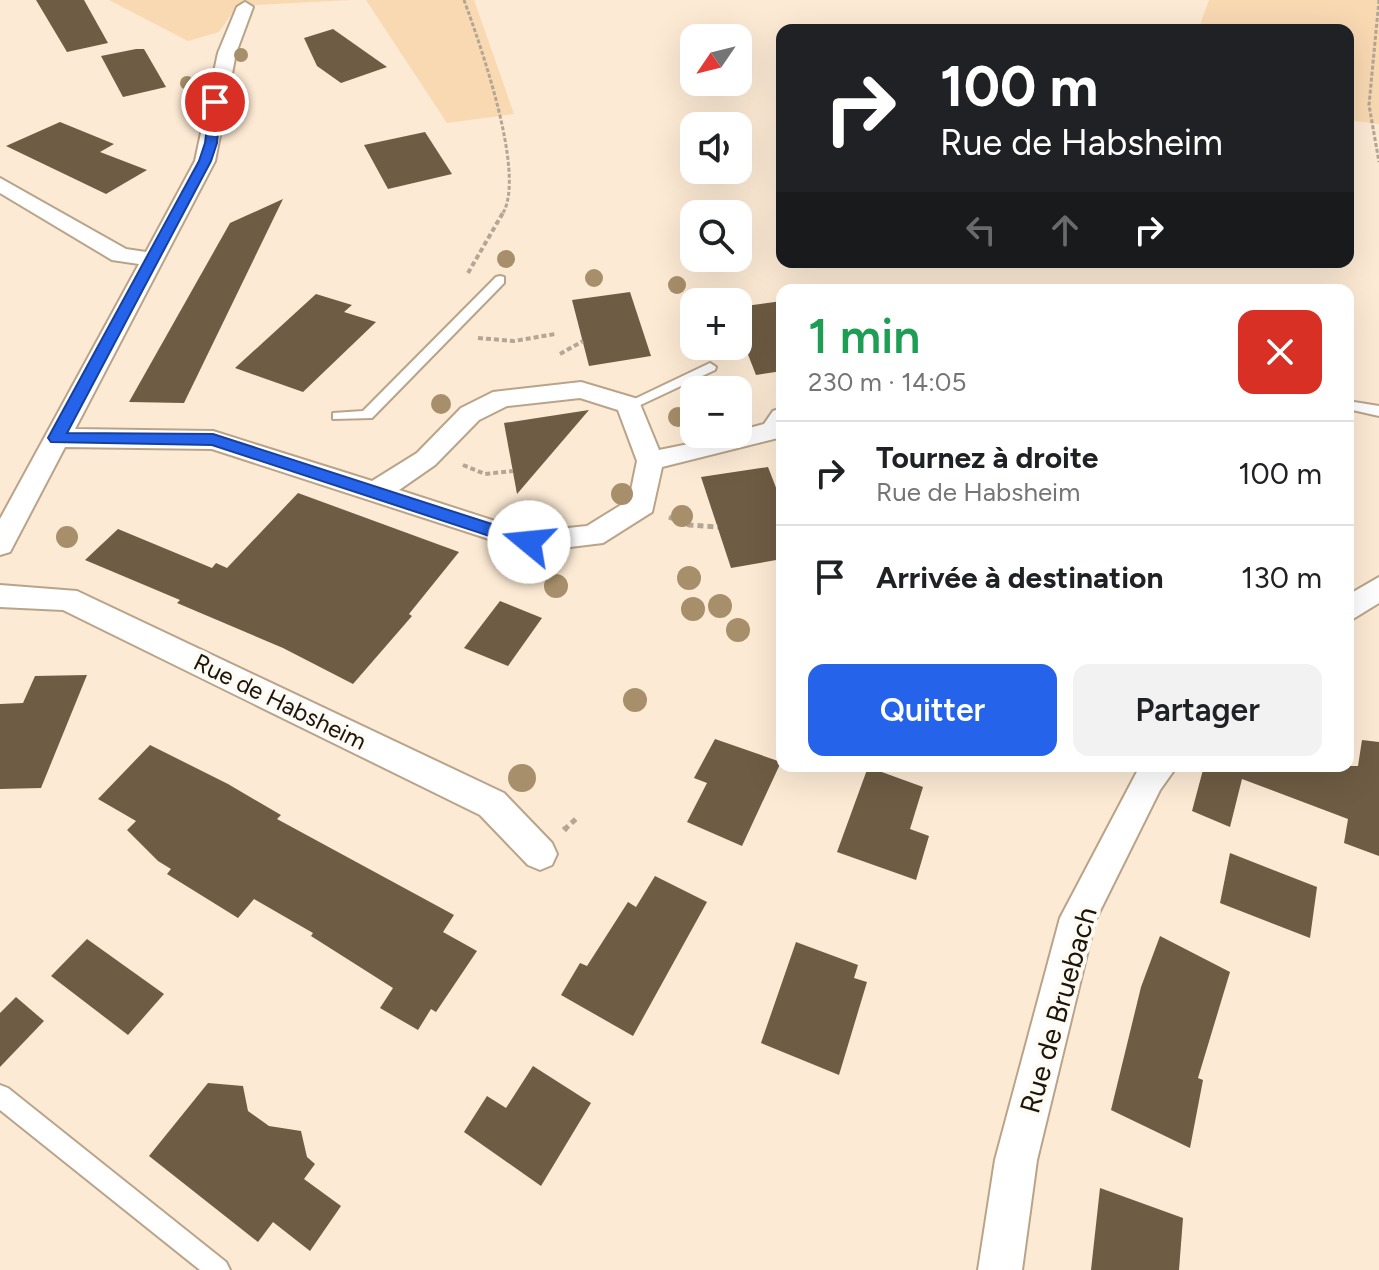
<!DOCTYPE html>
<html lang="fr">
<head>
<meta charset="utf-8">
<style>
	:root { --surface:#fff; --page:#f2f2f2; --text:#202124; --muted:#757577; --line:#e0e0e0; --accent:#2563eb }
	body { margin:0; font-family:Figtree,sans-serif; background:var(--page); color:var(--text); height:100vh; display:flex; flex-direction:column; font-size:30px; white-space:nowrap }
	* { box-sizing:border-box; margin:0 }
	p { font-size:26px; color:var(--muted) }
	.icon { flex:none; width:44px; height:44px; fill:none; stroke:currentColor; stroke-width:2; stroke-linecap:round; stroke-linejoin:round }
	.map { position:relative; flex:1; overflow:hidden }
	.details { position:absolute; left:776px; top:284px; width:578px; height:488px; display:flex; flex-direction:column; background:var(--surface); border-radius:16px; box-shadow:0 8px 32px #0002 }
	.details>* { flex:none }
	.hud { position:absolute; left:776px; top:24px; width:578px; height:244px; border-radius:16px; box-shadow:0 8px 32px #0002; background:#202124; color:#fff; overflow:hidden }
	.needle { width:52px; rotate:235deg }
	.controls { position:absolute; left:680px; top:24px; display:grid; gap:16px }
	.controls a { display:grid; place-items:center; width:72px; height:72px; border-radius:16px; background:var(--surface); box-shadow:0 8px 32px #0002; font-size:40px }
	.pin { position:absolute; display:grid; place-items:center; width:68px; height:68px; color:#fff; margin:-34px; border:4px solid #fff; border-radius:50%; box-shadow:0 2px 8px #0007 }
	.me { position:absolute; width:88px; margin:-44px; rotate:287deg; stroke-linejoin:round; filter:drop-shadow(0 0 6px #0008) }
	.turn { display:flex; align-items:center; gap:28px; height:168px; padding:0 32px; font-size:36px }
	.turn .icon { width:104px; height:104px; stroke-width:2.5 }
	.turn b { display:block; font-size:56px; line-height:68px }
	.lanes { display:flex; align-items:center; height:76px; padding:0 32px; background:#0003; justify-content:center; gap:40px; direction:ltr }
	.lanes .off { opacity:.35 }
	.round { display:grid; place-items:center; flex:none; width:84px; height:84px; border-radius:16px; background:var(--page) }
	.head { display:flex; align-items:center; justify-content:space-between; height:136px; padding:0 32px }
	h1 { font-size:48px; font-weight:600; line-height:60px; color:#1e9e55 }
	.primary-button { display:flex; gap:16px; margin-top:auto; padding:16px 32px }
	.primary-button a { flex:1; height:92px; border-radius:16px; background:var(--accent); color:#fff; font-size:32px; font-weight:600; line-height:92px; text-align:center }
	.primary-button a+a { background:var(--page); color:var(--text) }
	ul { padding:0; list-style:none }
	li { display:flex; align-items:center; gap:24px; height:104px; padding:0 32px; border-top:2px solid var(--line) }
	li div { flex:1 }
	li b { display:block; font-size:30px }
	li em { font-style:normal }
	.map>svg:first-child { display:block }
	.green { fill:#f8d9b2 }
	.building { fill:#6f5c44 }
	.lines { fill:none; stroke-linecap:round; stroke-linejoin:round }
	.lane-casing { stroke:#b9a48a; stroke-width:4 }
	.street-casing { stroke:#b9a48a; stroke-width:4 }
	.path-far3 { stroke:#b4a694; stroke-width:3; stroke-dasharray:4 2; stroke-linecap:butt }
	.path-far2 { stroke:#b4a694; stroke-width:4; stroke-dasharray:5 3; stroke-linecap:butt }
	.path-far1 { stroke:#b4a694; stroke-width:5; stroke-dasharray:6 4; stroke-linecap:butt }
	.path { stroke:#b4a694; stroke-width:6; stroke-dasharray:8 5; stroke-linecap:butt }
	.lane { fill:#fff; fill-rule:evenodd }
	.street { fill:#fff; fill-rule:evenodd }
	.tree { fill:#a88f6b }
	.route { fill:#2563eb; stroke:#184099; stroke-width:2 }
	.labels { text-anchor:middle; stroke-width:8; stroke-linejoin:round; paint-order:stroke }
	.street-label { font-size:24px; fill:#1d150b; stroke:#fefaf4 }
	.near-street-label { font-size:28px; fill:#1d150b; stroke:#fefaf4 }
</style>
</head>
<body>
<div class="map">
<svg width="1379" height="1270" viewBox="0 0 1379 1270">
	<rect width="100%" height="100%" fill="#fcead4"/>
	<g class="green">
		<polygon points="109,0 351,0 237,6 219,32 188,41"/>
		<polygon points="366,0 474,0 514,114 447,123"/>
		<polygon points="1209,0 1379,0 1379,124 1348,120 1348,30 1198,30"/>
	</g>
	<g class="building">
		<polygon points="36,0 84,0 108,43 67,52"/>
		<polygon points="333,29 387,67 341,83 317,66 304,38"/>
		<polygon points="136,49 144,49 166,87 123,97 101,56"/>
		<polygon points="60,122 114,144 100,152 147,170 106,194 6,146"/>
		<polygon points="425,132 452,174 388,189 364,145"/>
		<polygon points="283,199 184,403 129,402 230,223"/>
		<polygon points="630,292 651,356 589,366 572,300"/>
		<polygon points="316,294 352,305 344,312 376,322 303,392 235,368"/>
		<polygon points="782,301 782,371 756,375 738,329 738,307"/>
		<polygon points="589,410 517,494 504,423"/>
		<polygon points="768,467 782,503 782,559 731,568 701,477"/>
		<polygon points="298,493 459,552 409,614 412,616 353,684 283,648 177,603 180,600 85,560 118,529 212,568 216,563 227,568"/>
		<polygon points="500,601 542,618 508,666 464,648"/>
		<polygon points="87,675 41,788 0,789 0,704 23,703 35,676"/>
		<polygon points="715,739 781,762 742,846 687,822 707,783 694,778"/>
		<polygon points="1362,740 1379,742 1379,856 1344,843 1348,819 1242,779 1230,827 1192,811 1204,766 1358,766"/>
		<polygon points="150,745 228,784 281,815 277,819 454,915 443,932 477,951 436,1012 431,1009 418,1030 380,1008 393,988 311,936 313,933 254,899 238,918 167,874 171,869 158,861 127,830 136,821 98,799"/>
		<polygon points="868,767 923,787 910,829 929,836 916,880 837,852"/>
		<polygon points="1230,853 1317,887 1310,938 1220,903"/>
		<polygon points="655,876 707,902 633,1036 561,995 580,963 587,966 628,902 636,907"/>
		<polygon points="1160,936 1230,972 1198,1078 1203,1080 1190,1148 1111,1110 1141,987"/>
		<polygon points="87,939 164,994 128,1035 51,976"/>
		<polygon points="796,942 858,965 854,978 867,982 839,1075 761,1043"/>
		<polygon points="16,997 44,1021 0,1067 0,1013"/>
		<polygon points="533,1066 591,1103 541,1186 464,1132 487,1096 506,1108"/>
		<polygon points="208,1083 243,1086 248,1111 269,1126 301,1131 307,1157 315,1164 304,1179 341,1206 310,1251 273,1222 258,1242 149,1156"/>
		<polygon points="1100,1188 1183,1218 1179,1270 1091,1270"/>
	</g>
	<g class="lines">
		<g class="lane-casing">
			<g id="lane">
				<polygon points="500,276 504,277 504,283 372,418 333,419 333,413 363,411 496,277"/>
				<polygon points="710,363 716,367 715,370 634,408 624,408 622,405"/>
				<polygon points="1348,401 1379,406 1379,416 1348,409"/>
				<polygon points="0,1085 8,1088 226,1262 230,1270 200,1270 0,1110"/>
			</g>
		</g>
		<g class="street-casing">
			<g id="street">
				<path d="M 245,2 L 253,7 L 236,53 L 215,161 L 75,429 L 213,431 L 372,481 L 417,453 L 461,408 L 493,392 L 581,382 L 638,399 L 659,450 L 738,434 L 738,431 L 764,424 L 773,411 L 782,408 L 782,437 L 662,467 L 652,512 L 603,543 L 529,552 L 212,449 L 65,447 L 10,552 L 0,555 L 0,519 L 139,264 L 112,260 L 0,193 L 0,178 L 126,249 L 146,252 L 195,161 L 218,53 L 237,7 ZM 580,398 L 618,410 L 637,461 L 629,500 L 587,526 L 529,532 L 399,490 L 435,465 L 479,420 L 507,406 Z"/>
				<polygon points="1379,577 1379,603 1348,622 1348,595"/>
				<polygon points="0,585 77,591 504,793 552,843 557,854 552,865 540,870 528,865 480,815 63,610 0,607"/>
				<polygon points="1140,766 1177,766 1160,790 1095,921 1037,1160 1022,1270 978,1270 995,1160 1060,918"/>
			</g>
		</g>
		<g class="path-far3">
			<path d="M 464,0 C 480,44 526,173 503,213"/>
			<polyline points="1379,0 1369,105 1379,162"/>
		</g>
		<g class="path-far2">
			<polyline points="468,273 504,211"/>
			<polyline points="478,338 514,341 555,334"/>
			<polyline points="560,354 583,341"/>
			<polyline points="732,356 748,353"/>
			<polyline points="463,465 485,474 513,471"/>
		</g>
		<g class="path-far1">
			<polyline points="669,517 689,525 718,527"/>
			<polyline points="564,830 578,817"/>
		</g>
		<polyline class="path" points="564,830 566,828"/>
		<use href="#lane" class="lane"/>
		<use href="#street" class="street"/>
	</g>
	<g class="tree">
		<circle cx="241" cy="55" r="7"/>
		<circle cx="187" cy="83" r="7"/>
		<circle cx="506" cy="259" r="9"/>
		<circle cx="594" cy="278" r="9"/>
		<circle cx="677" cy="285" r="9"/>
		<circle cx="441" cy="404" r="10"/>
		<circle cx="678" cy="417" r="10"/>
		<circle cx="622" cy="494" r="11"/>
		<circle cx="682" cy="516" r="11"/>
		<circle cx="67" cy="537" r="11"/>
		<circle cx="689" cy="578" r="12"/>
		<circle cx="556" cy="586" r="12"/>
		<circle cx="720" cy="606" r="12"/>
		<circle cx="693" cy="609" r="12"/>
		<circle cx="738" cy="630" r="12"/>
		<circle cx="635" cy="700" r="12"/>
		<circle cx="522" cy="778" r="14"/>
	</g>
	<polygon class="route" points="215,99 221,102 217,143 211,161 67,433 213,434 535,538 535,547 523,547 212,445 51,442 48,438 199,161 205,143 210,102"/>
	<g class="labels">
		<g class="street-label">
			<text transform="translate(280 702) rotate(26)" y="8">Rue de Habsheim</text>
		</g>
		<g class="near-street-label">
			<text transform="translate(1058 1010) rotate(-74)" y="10">Rue de Bruebach</text>
		</g>
	</g>
</svg>
<div class="controls">
<a><svg class="needle" viewBox="-14 -14 28 28"><path d="M0-13l5 13h-10z" fill="#e53935"/><path d="M0 13l5-13h-10z" fill="#757577"/></svg></a>
<a><svg class="icon" aria-label="sound" viewBox="0 0 24 24"><path d="M4 9h4l5-4v14l-5-4H4zM17 9q2 3 0 6"/></svg></a>
<a><svg class="icon" aria-label="search" viewBox="0 0 24 24"><circle cx="10" cy="10" r="6"/><path d="M15 15l6 6"/></svg></a>
<a>+</a>
<a>−</a>
</div>
<div class="pin" style="left:215px;top:102px;background:#d93025"><svg class="icon" aria-label="arrive" viewBox="0 0 24 24"><path d="M6 21V4h12l-3 4 3 4H6"/></svg></div>
<svg class="me" style="left:529px;top:542px" viewBox="-20 -20 40 40"><circle r="19" fill="#fff"/><path d="M0-13L10 11 0 6-10 11z" fill="#2563eb"/></svg>
<div class="hud">
<div class="turn"><svg class="icon" aria-label="right" viewBox="0 0 24 24"><path d="M7 20v-9h11M14 6l5 5-5 5"/></svg><div><b>100 m</b>Rue de Habsheim</div></div>
<div class="lanes"><svg class="icon off" aria-label="left" viewBox="0 0 24 24"><path d="M17 20v-9H6M10 6l-5 5 5 5"/></svg><svg class="icon off" aria-label="ahead" viewBox="0 0 24 24"><path d="M12 20V5M6 11l6-6 6 6"/></svg><svg class="icon" aria-label="right" viewBox="0 0 24 24"><path d="M7 20v-9h11M14 6l5 5-5 5"/></svg></div>
</div>
<section class="details">
<div class="head"><div><h1>1 min</h1><p>230 m · 14:05</p></div><a class="round" style="background:#d93025;color:#fff"><svg class="icon" aria-label="close" viewBox="0 0 24 24"><path d="M6 6l12 12M18 6L6 18"/></svg></a></div>
<ul>
<li><svg class="icon" aria-label="right" viewBox="0 0 24 24"><path d="M7 20v-9h11M14 6l5 5-5 5"/></svg><div><b>Tournez à droite</b><p>Rue de Habsheim</p></div><em>100 m</em></li>
<li><svg class="icon" aria-label="arrive" viewBox="0 0 24 24"><path d="M6 21V4h12l-3 4 3 4H6"/></svg><div><b>Arrivée à destination</b></div><em>130 m</em></li>
</ul>
<div class="primary-button"><a>Quitter</a><a>Partager</a></div>
</section>
</div>
</body>
</html>
